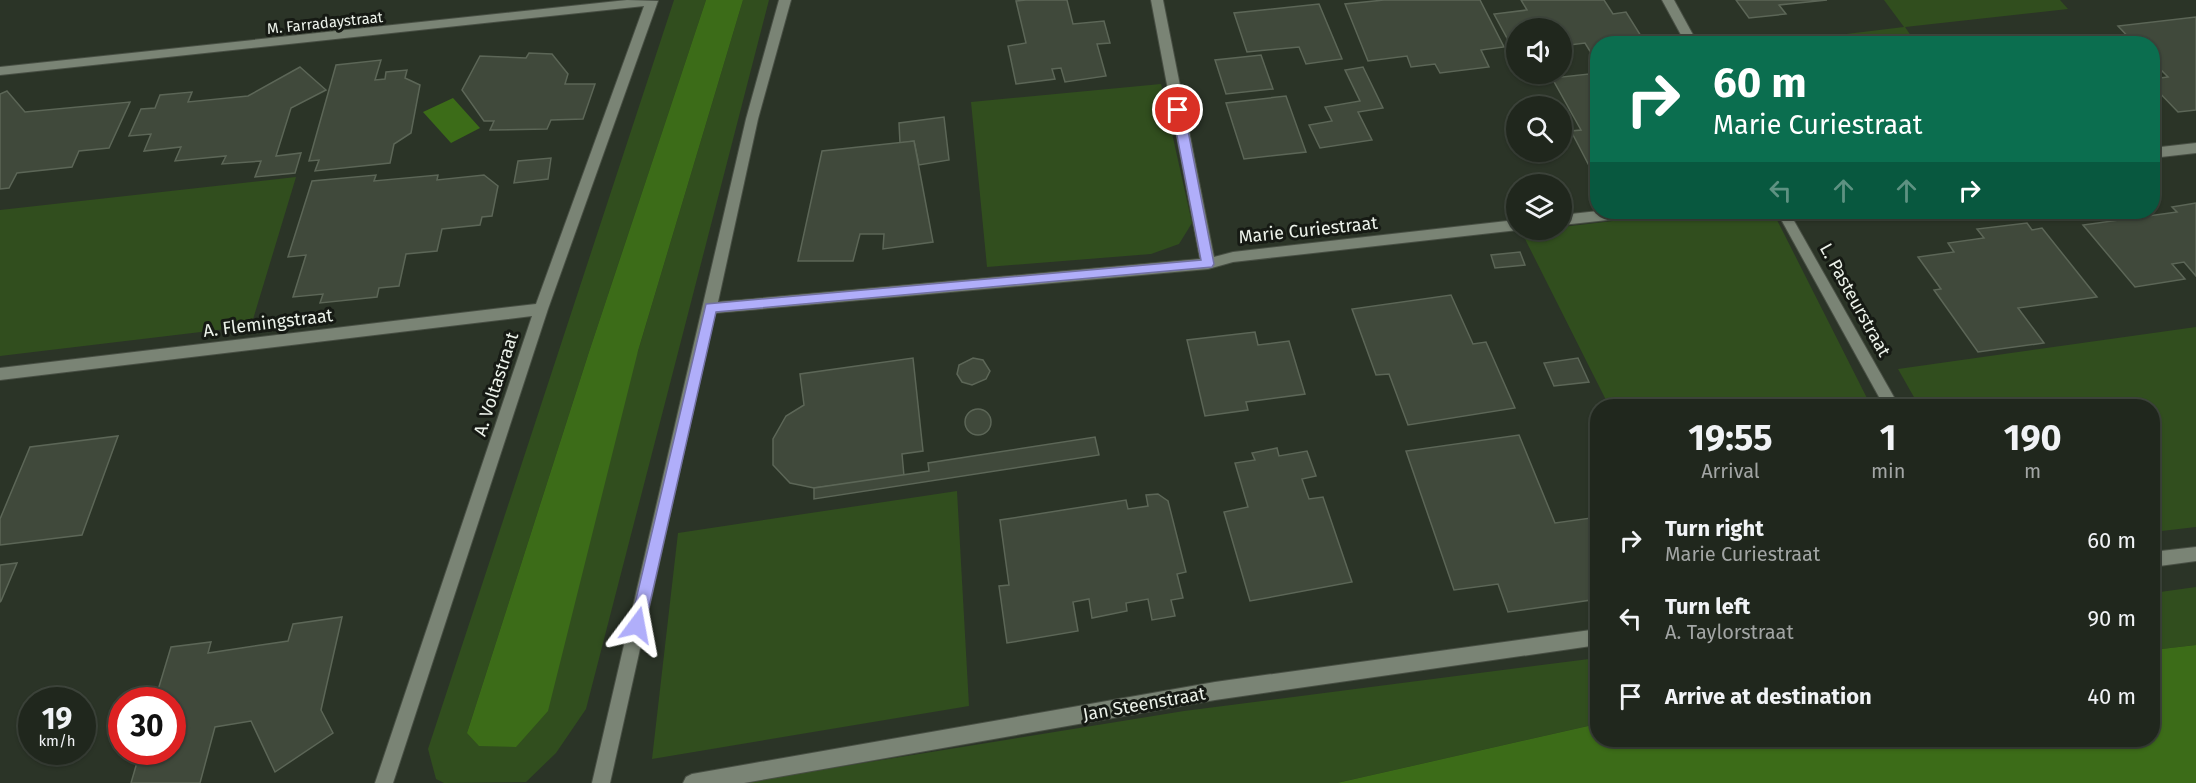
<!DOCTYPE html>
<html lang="en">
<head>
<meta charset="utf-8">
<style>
	:root { --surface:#20271d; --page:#2d332a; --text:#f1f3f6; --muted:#a2a5a4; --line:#3d443b }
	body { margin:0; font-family:"Fira Sans",sans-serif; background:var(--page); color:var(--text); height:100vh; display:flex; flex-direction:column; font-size:22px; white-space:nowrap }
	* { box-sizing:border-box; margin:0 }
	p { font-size:20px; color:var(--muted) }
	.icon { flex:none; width:33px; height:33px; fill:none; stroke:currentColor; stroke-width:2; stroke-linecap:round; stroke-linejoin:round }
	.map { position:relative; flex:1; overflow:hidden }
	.sheet { position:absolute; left:1590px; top:399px; width:570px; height:348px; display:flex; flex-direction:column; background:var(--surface); border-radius:24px; box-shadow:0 2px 4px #0004,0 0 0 2px var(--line) }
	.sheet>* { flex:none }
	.guide { position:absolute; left:1590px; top:36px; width:570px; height:183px; border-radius:24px; box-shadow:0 2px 4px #0004,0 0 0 2px var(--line); background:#0b6e4f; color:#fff; overflow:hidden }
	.buttons { position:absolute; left:1506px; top:18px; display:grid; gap:12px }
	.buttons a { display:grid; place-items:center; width:66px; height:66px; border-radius:50%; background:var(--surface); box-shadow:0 2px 4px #0004,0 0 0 2px var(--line); font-size:30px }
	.speed { position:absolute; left:18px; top:687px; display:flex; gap:12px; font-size:30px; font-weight:700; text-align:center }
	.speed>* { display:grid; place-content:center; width:78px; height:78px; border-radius:50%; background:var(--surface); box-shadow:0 2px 4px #0004,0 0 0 2px var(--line); line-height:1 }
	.speed small { font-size:15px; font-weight:400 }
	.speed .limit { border:9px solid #d22; background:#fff; color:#111 }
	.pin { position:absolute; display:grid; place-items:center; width:51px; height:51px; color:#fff; margin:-26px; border:3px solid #fff; border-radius:50%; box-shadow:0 2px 6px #0007 }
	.me { position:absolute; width:66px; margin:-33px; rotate:13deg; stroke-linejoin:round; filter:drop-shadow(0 0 4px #0008) }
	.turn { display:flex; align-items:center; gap:21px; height:126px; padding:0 24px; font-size:27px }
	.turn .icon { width:78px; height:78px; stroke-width:2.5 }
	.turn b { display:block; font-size:42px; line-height:51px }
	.lanes { display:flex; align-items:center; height:57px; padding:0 24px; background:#0003; justify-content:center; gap:30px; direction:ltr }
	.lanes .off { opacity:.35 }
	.eta { display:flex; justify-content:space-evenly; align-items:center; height:102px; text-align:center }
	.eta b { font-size:36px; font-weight:700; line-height:42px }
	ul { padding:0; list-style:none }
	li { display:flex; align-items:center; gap:18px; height:78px; padding:0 24px }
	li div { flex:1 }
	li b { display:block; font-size:22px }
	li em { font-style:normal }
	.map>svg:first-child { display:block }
	.green { fill:#314e1e }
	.water { fill:#3c6c18 }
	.building { fill:#40493b; stroke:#5c6657; stroke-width:1.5 }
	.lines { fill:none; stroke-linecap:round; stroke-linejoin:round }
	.minor-casing { stroke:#484f44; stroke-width:2 }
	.tertiary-casing { stroke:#484f44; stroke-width:2 }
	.minor { fill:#7a8475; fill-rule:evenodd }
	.tertiary { fill:#7a8475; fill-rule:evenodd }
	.route { fill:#b0aefa; stroke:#7271a2; stroke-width:1.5 }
	.labels { text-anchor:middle; stroke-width:6; stroke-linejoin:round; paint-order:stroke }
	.far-street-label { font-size:15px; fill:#ecf2ea; stroke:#161a14 }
	.street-label { font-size:18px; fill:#ecf2ea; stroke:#161a14 }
</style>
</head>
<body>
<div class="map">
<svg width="2196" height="783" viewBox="0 0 2196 783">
	<rect width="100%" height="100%" fill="#2b3427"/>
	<g class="green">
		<polygon points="674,0 706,0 588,355 467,733 638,351 743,0 769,0 586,709 556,753 526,782 444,783 436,779 428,749"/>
		<polygon points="1884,0 2060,0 2068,9 1905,27 1916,43 1772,43 1904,27"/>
		<polygon points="1161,84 1192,223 1179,244 1151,254 987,267 971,102"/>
		<polygon points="296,177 251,326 0,356 0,210"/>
		<polygon points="1689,212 1769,212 1775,216 1871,406 1609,406 1521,231 1562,230 1562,227"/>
		<polygon points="2196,327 2196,527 2153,532 2152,406 1919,406 1898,369"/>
		<polygon points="957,491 969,706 652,759 678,533"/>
		<polygon points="2196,587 2196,645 2153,650 2153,593"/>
		<polygon points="1597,658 1597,724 1337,783 740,783 1184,711"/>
	</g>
	<g class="water">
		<polygon points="706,0 743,0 638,351 548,711 516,747 479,746 467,733 588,355"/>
		<polygon points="453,98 480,128 451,143 423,112"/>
		<polygon points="2196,645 2196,783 1337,783 1597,724 1598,740 2152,740 2153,650"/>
	</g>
	<g class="building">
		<polygon points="1026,0 1067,0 1073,24 1104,21 1110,43 1097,44 1106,76 1065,82 1061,68 1052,69 1055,79 1016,84 1008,46 1026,43 1016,1"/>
		<polygon points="1384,0 1480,0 1504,47 1481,50 1489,67 1440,73 1435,64 1411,67 1407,56 1368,61 1345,4"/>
		<polygon points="1521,0 1604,0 1613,14 1626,12 1646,44 1598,44 1598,61 1596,61 1585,43 1562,46 1562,28 1516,28 1516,51 1514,51 1494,14 1527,10"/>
		<polygon points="1736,0 1827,0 1779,5 1786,14 1749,18"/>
		<polygon points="1319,4 1342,59 1306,64 1299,47 1247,52 1234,13"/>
		<polygon points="2196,17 2196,110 2178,112 2152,85 2152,79 2168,77 2152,61 2152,44 2135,44 2118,26"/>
		<polygon points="2054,38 2059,44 2004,44"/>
		<polygon points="529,53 552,54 568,74 565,84 595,84 583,119 551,120 547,129 490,130 494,121 484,121 462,90 480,56 526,58"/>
		<polygon points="1261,55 1273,89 1226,94 1215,60"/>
		<polygon points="381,60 375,80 385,79 386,72 407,70 405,78 420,85 411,133 394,144 390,163 315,171 319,160 309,161 336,65"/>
		<polygon points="300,67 326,90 291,108 276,156 301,153 295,173 255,177 261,161 222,164 226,156 175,161 181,147 144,151 151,134 129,136 141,109 155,108 160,95 192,92 188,102 248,96"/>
		<polygon points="1363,67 1383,108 1358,112 1372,140 1320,148 1309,125 1332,121 1325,107 1360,101 1345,70"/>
		<polygon points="1598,73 1598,179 1596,179 1571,131 1581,130 1552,78"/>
		<polygon points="7,91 25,112 130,102 109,148 79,151 72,167 17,173 9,188 0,189 0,94"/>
		<polygon points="1286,96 1306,152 1244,159 1226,103"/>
		<polygon points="944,117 949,160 919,165 914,141 900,143 899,123"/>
		<polygon points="914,141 933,242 883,249 884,234 860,234 853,261 798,261 822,151"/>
		<polygon points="551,158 548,179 514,183 518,161"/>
		<polygon points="376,175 374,181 438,175 437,180 484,175 498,186 492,216 482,217 480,225 442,229 437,251 406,254 399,286 379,288 377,297 320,303 323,294 293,297 306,255 288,257 312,181"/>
		<polygon points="2196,203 2196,276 2184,262 2172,264 2185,279 2135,287 2083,225 2177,212 2172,207"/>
		<polygon points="2027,223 2032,230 2042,228 2097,297 2018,308 2044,343 1978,352 1934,290 1941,289 1918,257 1954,252 1948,243 1984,238 1977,229"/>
		<polygon points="1520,252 1525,265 1495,268 1491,255"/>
		<polygon points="1451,295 1473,344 1486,342 1515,408 1408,425 1389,374 1376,375 1352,309"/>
		<polygon points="1255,332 1258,345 1289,341 1305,394 1246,402 1248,410 1205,416 1187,340"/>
		<polygon points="913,358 923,451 902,454 904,476 814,488 790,483 773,465 773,439 786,416 804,405 800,374"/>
		<polygon points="973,358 983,360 990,371 986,379 972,385 962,382 957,374 959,365"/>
		<polygon points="1578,358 1589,382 1554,386 1544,363"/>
		<circle cx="978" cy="422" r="13"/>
		<polygon points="1519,435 1555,523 1598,517 1598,599 1508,612 1498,584 1454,590 1406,451"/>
		<polygon points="118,436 82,535 0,545 0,519 30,447"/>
		<polygon points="1095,437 1099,455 814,499 814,488 929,471 928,463"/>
		<polygon points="1277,448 1279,456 1307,451 1316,476 1302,479 1309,499 1323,497 1352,582 1250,601 1224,512 1248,507 1235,463 1255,460 1252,453"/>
		<polygon points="1158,494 1168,501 1186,572 1177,574 1183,598 1171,600 1175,616 1152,620 1148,599 1126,603 1127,611 1092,618 1089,599 1073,602 1078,631 1007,643 999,586 1009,585 1000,520 1126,500 1128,509 1148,506 1146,495"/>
		<polygon points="17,563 1,601 0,602 0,565"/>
		<polygon points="342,617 321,710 333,733 275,772 251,721 215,727 200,783 131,783 140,752 172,752 172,700 155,700 171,647 211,642 208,653 288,641 293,624"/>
	</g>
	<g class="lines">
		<g class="minor-casing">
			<g id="minor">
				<polygon points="627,0 658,1 548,309 393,783 375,783 532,316 0,380 0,368 536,304 644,6 0,75 0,67"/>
				<polygon points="779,0 791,0 758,119 718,302 1200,259 1151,0 1163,0 1214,257 1233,252 1516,220 1518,230 1233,262 1208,269 715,313 610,783 592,783 746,119"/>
				<polygon points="1662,0 1674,0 1698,44 1686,44"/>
				<polygon points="2196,143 2196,153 2152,158 2152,148"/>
				<polygon points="1598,211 1641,212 1642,212 1635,217 1562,225 1562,215"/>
				<polygon points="1777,212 1789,212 1899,406 1884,406"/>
			</g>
		</g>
		<g class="tertiary-casing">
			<g id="tertiary">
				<polygon points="2196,547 2196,561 2152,567 2152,552"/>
				<polygon points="1598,629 1598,645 1215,700 744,783 683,783 686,777 692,774 1215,682"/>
			</g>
		</g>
		<use href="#minor" class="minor"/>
		<use href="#tertiary" class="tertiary"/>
	</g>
	<polygon class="route" points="1178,106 1184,110 1214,264 1212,267 716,312 645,625 643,630 637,632 632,630 630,625 706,304 1201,260 1172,110"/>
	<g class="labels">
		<g class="far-street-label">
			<text transform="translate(325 23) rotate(-6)" y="5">M. Farradaystraat</text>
		</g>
		<g class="street-label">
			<text transform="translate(1308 230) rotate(-6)" y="6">Marie Curiestraat</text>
			<text transform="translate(1855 300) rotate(61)" y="6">L. Pasteurstraat</text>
			<text transform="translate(268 323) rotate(-7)" y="6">A. Flemingstraat</text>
			<text transform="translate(496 384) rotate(-72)" y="6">A. Voltastraat</text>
			<text transform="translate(1144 704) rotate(-10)" y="6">Jan Steenstraat</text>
		</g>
	</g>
</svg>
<div class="buttons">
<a><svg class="icon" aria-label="sound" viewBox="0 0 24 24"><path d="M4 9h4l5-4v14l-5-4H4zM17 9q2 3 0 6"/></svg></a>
<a><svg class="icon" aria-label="search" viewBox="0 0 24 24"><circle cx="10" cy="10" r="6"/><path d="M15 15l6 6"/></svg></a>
<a><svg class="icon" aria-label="layers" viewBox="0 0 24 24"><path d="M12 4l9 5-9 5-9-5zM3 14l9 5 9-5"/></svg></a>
</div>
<div class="speed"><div>19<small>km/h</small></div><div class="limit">30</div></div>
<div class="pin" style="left:1178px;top:110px;background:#d93025"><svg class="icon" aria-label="arrive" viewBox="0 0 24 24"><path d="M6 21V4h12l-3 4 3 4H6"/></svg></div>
<svg class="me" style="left:637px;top:625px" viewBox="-20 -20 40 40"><path d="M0-17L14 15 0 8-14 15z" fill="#b0aefa" stroke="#fff" stroke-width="4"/></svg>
<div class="guide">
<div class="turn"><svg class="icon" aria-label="right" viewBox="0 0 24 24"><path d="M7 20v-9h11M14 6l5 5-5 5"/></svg><div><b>60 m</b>Marie Curiestraat</div></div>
<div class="lanes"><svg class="icon off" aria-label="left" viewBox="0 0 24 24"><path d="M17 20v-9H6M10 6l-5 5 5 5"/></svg><svg class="icon off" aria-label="ahead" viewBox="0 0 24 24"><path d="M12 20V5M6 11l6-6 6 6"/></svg><svg class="icon off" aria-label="ahead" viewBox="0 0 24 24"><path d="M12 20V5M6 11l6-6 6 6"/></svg><svg class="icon" aria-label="right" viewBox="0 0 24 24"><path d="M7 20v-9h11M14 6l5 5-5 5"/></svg></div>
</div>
<section class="sheet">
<div class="eta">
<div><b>19:55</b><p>Arrival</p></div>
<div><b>1</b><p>min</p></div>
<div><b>190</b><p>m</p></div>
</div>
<ul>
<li><svg class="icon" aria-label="right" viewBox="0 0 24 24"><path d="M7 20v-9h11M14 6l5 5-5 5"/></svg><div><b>Turn right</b><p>Marie Curiestraat</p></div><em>60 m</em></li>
<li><svg class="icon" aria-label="left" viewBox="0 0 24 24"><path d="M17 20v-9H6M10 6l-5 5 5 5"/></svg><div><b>Turn left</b><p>A. Taylorstraat</p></div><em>90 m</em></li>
<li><svg class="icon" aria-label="arrive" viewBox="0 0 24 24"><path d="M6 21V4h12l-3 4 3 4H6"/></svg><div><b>Arrive at destination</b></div><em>40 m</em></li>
</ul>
</section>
</div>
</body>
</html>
